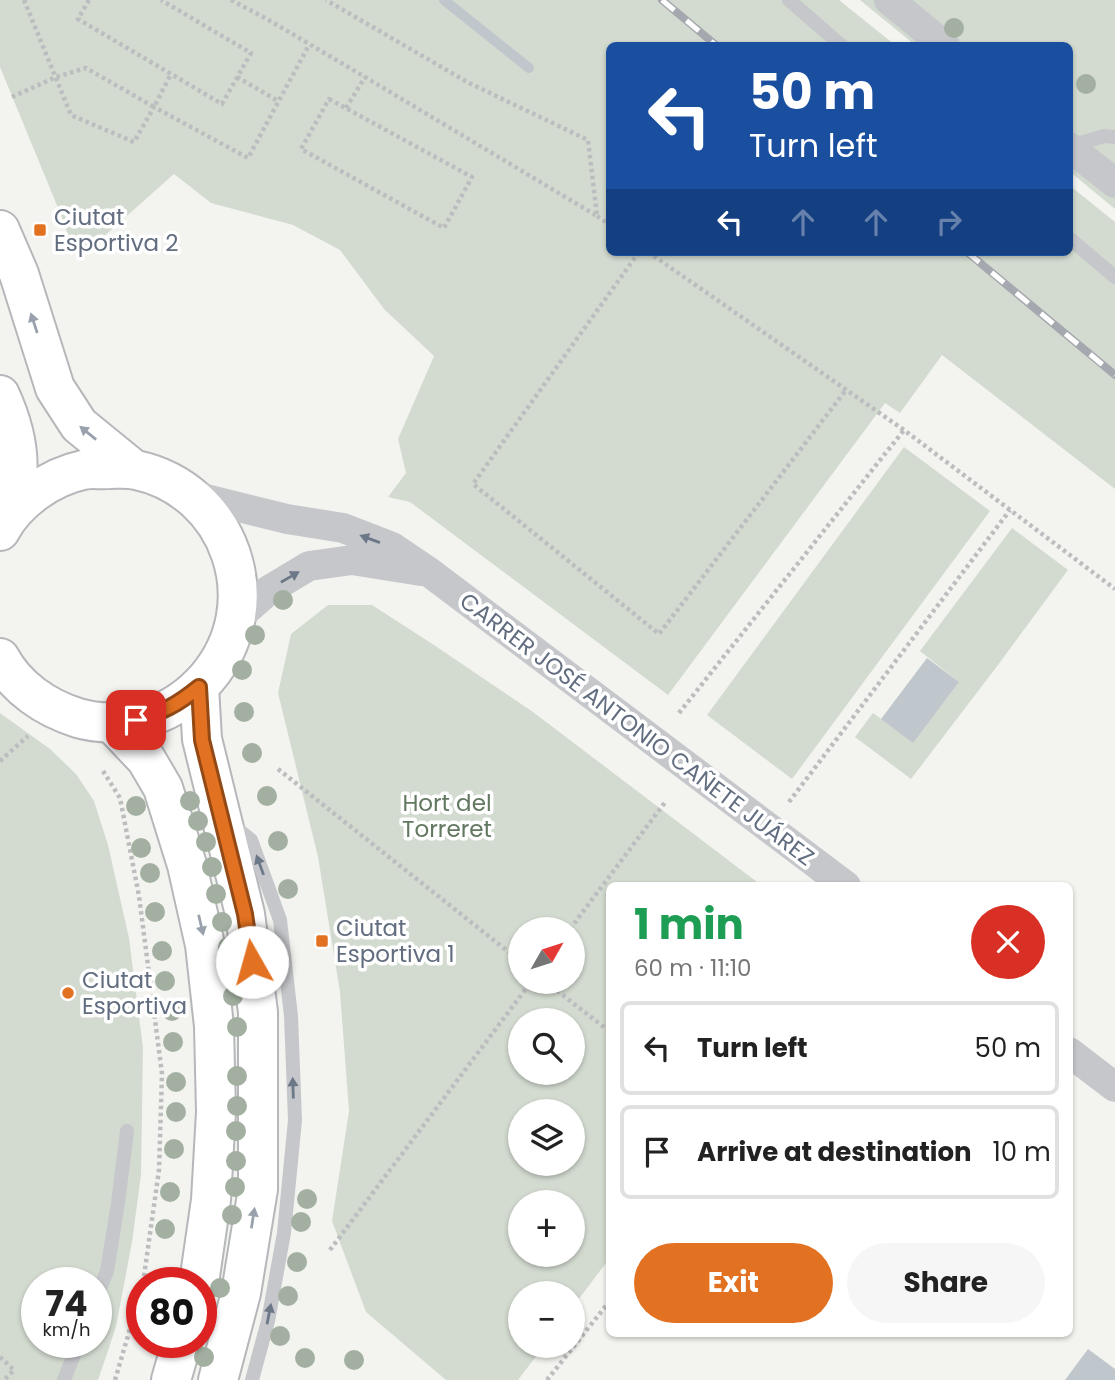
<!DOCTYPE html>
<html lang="en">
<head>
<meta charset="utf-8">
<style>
	:root { --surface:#fff; --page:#f6f6f6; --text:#222; --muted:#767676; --line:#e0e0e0; --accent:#e27121 }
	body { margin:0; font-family:Poppins,sans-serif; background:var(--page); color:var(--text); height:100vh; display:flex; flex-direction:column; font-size:26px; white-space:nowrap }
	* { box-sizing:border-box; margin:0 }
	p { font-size:23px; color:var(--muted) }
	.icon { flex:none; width:38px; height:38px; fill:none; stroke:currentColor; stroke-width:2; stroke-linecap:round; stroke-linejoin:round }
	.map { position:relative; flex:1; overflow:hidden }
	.panel { position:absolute; left:606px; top:882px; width:467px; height:455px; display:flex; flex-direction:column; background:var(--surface); border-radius:10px; box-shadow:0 2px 5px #0004 }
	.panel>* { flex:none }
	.hud { position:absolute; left:606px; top:42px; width:467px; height:214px; border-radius:10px; box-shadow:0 2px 5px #0004; background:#1a4fa0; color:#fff; overflow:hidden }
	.needle { width:46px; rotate:51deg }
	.fabs { position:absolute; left:508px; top:917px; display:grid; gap:14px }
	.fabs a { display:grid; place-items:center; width:77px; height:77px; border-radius:50%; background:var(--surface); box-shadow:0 2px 5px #0004; font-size:35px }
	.speed { position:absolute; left:21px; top:1267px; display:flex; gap:14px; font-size:35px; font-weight:700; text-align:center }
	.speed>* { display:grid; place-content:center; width:91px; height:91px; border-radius:50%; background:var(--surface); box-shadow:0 2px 5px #0004; line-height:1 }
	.speed small { font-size:18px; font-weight:400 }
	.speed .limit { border:10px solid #d22; background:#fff; color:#111 }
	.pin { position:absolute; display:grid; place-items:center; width:60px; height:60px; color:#fff; margin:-30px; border-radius:14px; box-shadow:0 4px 10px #0006 }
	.me { position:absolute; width:77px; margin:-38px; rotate:353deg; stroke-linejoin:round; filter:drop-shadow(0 0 5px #0008) }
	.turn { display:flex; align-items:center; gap:24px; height:147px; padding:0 28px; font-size:32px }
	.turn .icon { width:91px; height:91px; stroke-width:2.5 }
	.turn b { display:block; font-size:49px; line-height:60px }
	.lanes { display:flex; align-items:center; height:66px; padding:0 28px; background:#0003; justify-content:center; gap:35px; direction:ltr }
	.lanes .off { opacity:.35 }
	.round { display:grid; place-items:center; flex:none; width:74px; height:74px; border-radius:37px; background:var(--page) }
	.overview { display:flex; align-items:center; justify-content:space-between; height:119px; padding:0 28px }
	h1 { font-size:42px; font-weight:700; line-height:52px; color:#1e9e55 }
	.primary-button { display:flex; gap:14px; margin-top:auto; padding:14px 28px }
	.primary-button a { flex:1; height:80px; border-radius:42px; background:var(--accent); color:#fff; font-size:28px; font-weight:700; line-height:80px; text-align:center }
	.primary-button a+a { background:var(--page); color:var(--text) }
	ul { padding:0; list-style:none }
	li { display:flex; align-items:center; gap:21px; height:94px; margin:0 14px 10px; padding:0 14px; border:4px solid var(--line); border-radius:10px }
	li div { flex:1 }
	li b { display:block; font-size:26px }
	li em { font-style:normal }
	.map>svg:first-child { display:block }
	.green { fill:#d3dbd0; fill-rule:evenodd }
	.water { fill:#bfc7cd }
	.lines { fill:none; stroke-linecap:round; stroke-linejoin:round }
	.stream { stroke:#bfc7cd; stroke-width:10 }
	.highway-casing { stroke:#b5b7ba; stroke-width:42 }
	.path { stroke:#bcbdbf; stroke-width:4.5; stroke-dasharray:3.5 3.5; stroke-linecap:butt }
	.lane { stroke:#c5c7cb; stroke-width:14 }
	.street { stroke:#c5c7cb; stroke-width:30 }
	.highway { stroke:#fff; stroke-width:38 }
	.rail-casing { stroke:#a5a8ae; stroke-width:8 }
	.rail { stroke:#fff; stroke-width:5; stroke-dasharray:16; stroke-linecap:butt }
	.tree { fill:#a3b0a1 }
	.oneway { fill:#99a1ac }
	.oneway2 { fill:#6c7788 }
	.route-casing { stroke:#934915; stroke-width:18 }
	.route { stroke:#e27121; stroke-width:12 }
	.poi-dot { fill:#e27121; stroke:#fff; stroke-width:2.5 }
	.labels { text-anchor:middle; stroke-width:7; stroke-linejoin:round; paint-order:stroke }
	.poi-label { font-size:23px; fill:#626e80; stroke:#fff; text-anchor:start }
	.street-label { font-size:23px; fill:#626e80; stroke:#fff }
	.park-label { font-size:23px; fill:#627861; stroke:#fff }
</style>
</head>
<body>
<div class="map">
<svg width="1115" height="1380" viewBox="0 0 1115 1380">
	<rect width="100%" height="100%" fill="#f3f4ef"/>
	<g class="green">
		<polygon points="0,0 839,0 895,45 609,46 609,252 1069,252 1069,185 1115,222 1115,489 942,355 900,413 885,403 668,695 410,502 388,497 406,473 398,439 434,356 384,309 340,250 293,225 211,203 174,174 84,254 74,254 63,220 0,67"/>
		<polygon points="860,0 1115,0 1115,209 1069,171 1069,46 915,45"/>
		<polygon points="904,447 990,511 792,779 707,715"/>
		<polygon points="1012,528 1068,570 998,665 911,779 855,737 873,713 913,742 959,682 920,651"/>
		<path d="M 328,605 L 372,605 L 434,645 L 533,712 L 761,885 L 609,886 L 609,1259 L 572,1308 L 572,1293 L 520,1293 L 520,1346 L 544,1346 L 518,1380 L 446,1380 L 366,1312 L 332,1221 L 349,1111 L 340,992 L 318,857 L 278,693 L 291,634 ZM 520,929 L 572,929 L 572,982 L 520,982 ZM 520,1020 L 572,1020 L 572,1073 L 520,1073 ZM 572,1111 L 572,1164 L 520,1164 L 520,1111 ZM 520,1202 L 572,1202 L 572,1255 L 520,1255 Z"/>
		<path d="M 0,713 L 50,749 L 76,774 L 94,801 L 108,845 L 129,938 L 143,1048 L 141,1175 L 132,1242 L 116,1327 L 98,1380 L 0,1380 ZM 37,1283 L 96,1283 L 96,1342 L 37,1342 Z"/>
	</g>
	<g class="water">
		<polygon points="927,658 959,682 913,743 881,719"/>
		<polygon points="1088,1349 1115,1369 1115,1380 1065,1380"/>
	</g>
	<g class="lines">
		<polyline class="stream" points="444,0 529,68"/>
		<g class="highway-casing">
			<g id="highway">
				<polyline points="0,230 19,274 55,388 79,425 133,469"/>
				<path d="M 0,395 C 12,421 20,448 17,477 C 16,491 9,507 5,521"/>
				<path d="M 0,531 C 16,501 50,477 83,470 C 91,468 101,470 110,469 C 118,469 128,468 136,470 C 231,490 270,604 207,678 C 192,695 173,709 151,716 C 127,723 102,725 78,718 C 46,708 16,688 0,658"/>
				<polyline points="199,687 202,739 245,914 258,1012 258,1189 241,1293 218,1380"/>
				<polyline points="112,723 146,759 163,788 187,865 205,945 214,1026 216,1112 211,1200 199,1283"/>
				<polyline points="171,1380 182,1342"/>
			</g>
		</g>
		<g class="path">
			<polyline points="24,0 71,115 134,142 154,107 248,158 309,45"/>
			<polyline points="89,0 78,19 222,104 251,53 161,0"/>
			<polyline points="231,0 267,19 365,77 597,216 588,140 469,83 326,0"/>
			<polyline points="237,77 278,101"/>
			<polyline points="12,97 56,77 86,68 154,107 171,74"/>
			<polygon points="329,99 472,177 444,228 301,149"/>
			<polyline points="346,108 365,77"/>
			<polyline points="597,216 609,224"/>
			<polyline points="639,252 473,484 659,634 846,390"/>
			<polyline points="648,252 904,430 1115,589"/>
			<polyline points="679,713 904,430"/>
			<polyline points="0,761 28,736"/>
			<polyline points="278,769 520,961"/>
			<polyline points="103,771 120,798 139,896 162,1074 159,1170 143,1283"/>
			<polyline points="789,802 1010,510"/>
			<polyline points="570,929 666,801"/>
			<polyline points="546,982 609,1031"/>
			<polyline points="330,1250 531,982"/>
			<polyline points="0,1357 14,1370 4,1380"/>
			<polyline points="115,1380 142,1288"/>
			<polyline points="547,1380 609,1302"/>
		</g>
		<g class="lane">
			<polyline points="789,0 842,46"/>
			<polyline points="1071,146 1104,136 1115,137"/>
			<polyline points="1069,238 1115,277"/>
			<polyline points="231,824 251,840 280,920 291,1016 295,1120 284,1233 268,1321 252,1380"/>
			<polyline points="96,1298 107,1271 118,1203 127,1131"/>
			<polyline points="64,1380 79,1342"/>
		</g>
		<g class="street">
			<polyline points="889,0 945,46"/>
			<polyline points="1069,147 1115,183"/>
			<polyline points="190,495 287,519 343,528 392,547 429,572 846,886"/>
			<polyline points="236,619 269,590 309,566 352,560 421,571"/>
			<polyline points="1069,1052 1115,1087"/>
		</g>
		<use href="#highway" class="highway"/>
		<g class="rail-casing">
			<g id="rail">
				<polyline points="662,0 717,46"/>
				<polyline points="967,252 1115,375"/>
			</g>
		</g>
		<use href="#rail" class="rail"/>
	</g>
	<g class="tree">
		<circle cx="954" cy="28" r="10"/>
		<circle cx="1086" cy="84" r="10"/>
		<circle cx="283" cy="600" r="10"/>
		<circle cx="255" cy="635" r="10"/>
		<circle cx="242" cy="670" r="10"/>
		<circle cx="244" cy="712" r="10"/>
		<circle cx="252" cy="753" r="10"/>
		<circle cx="267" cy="796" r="10"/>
		<circle cx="190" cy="801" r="10"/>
		<circle cx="136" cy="806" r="10"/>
		<circle cx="198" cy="821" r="10"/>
		<circle cx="278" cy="841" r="10"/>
		<circle cx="206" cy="842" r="10"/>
		<circle cx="141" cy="848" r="10"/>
		<circle cx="212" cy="867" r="10"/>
		<circle cx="150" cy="873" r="10"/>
		<circle cx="288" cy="889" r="10"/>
		<circle cx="216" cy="894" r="10"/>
		<circle cx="155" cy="912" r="10"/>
		<circle cx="222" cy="922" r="10"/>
		<circle cx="228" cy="947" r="10"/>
		<circle cx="162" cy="951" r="10"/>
		<circle cx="231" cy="973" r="10"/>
		<circle cx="165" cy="981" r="10"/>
		<circle cx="233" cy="996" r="10"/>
		<circle cx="172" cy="1011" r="10"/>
		<circle cx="237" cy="1027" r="10"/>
		<circle cx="173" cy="1042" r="10"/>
		<circle cx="237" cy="1076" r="10"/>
		<circle cx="176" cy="1082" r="10"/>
		<circle cx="237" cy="1106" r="10"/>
		<circle cx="176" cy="1112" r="10"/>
		<circle cx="236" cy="1131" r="10"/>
		<circle cx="174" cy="1149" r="10"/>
		<circle cx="236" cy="1161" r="10"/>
		<circle cx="235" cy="1187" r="10"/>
		<circle cx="170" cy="1192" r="10"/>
		<circle cx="307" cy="1199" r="10"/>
		<circle cx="232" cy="1215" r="10"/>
		<circle cx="301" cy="1222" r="10"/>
		<circle cx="165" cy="1229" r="10"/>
		<circle cx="297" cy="1262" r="10"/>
		<circle cx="220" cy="1288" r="10"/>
		<circle cx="288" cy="1296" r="10"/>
		<circle cx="280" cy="1336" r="10"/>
		<circle cx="204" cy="1357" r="10"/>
		<circle cx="305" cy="1358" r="10"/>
		<circle cx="354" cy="1360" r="10"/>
	</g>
	<defs><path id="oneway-solid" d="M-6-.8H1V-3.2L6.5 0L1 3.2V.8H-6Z" transform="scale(1.75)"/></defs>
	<g class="oneway">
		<use href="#oneway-solid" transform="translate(34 323) rotate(-108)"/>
		<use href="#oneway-solid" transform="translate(88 433) rotate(-141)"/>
		<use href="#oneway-solid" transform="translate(201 925) rotate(77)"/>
		<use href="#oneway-solid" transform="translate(253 1218) rotate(-81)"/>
	</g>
	<g class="oneway2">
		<use href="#oneway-solid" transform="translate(370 539) rotate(-160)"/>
		<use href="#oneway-solid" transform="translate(290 577) rotate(-30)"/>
		<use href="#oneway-solid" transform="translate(260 865) rotate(-110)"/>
		<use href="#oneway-solid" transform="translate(293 1088) rotate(-92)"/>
		<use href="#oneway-solid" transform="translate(269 1314) rotate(-79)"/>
	</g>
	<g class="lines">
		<g class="route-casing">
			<path id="route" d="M 136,720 C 163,712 177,705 199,687 L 202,740 L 245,914 L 252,962"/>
		</g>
		<use href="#route" class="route"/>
	</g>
	<g class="poi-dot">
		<rect x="33" y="223" width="14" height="14" rx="3.5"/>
		<rect x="315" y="934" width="14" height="14" rx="3.5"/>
		<circle cx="68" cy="993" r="7"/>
	</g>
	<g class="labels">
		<g class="poi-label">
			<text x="54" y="225">Ciutat<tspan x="54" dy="26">Esportiva 2</tspan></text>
			<text x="336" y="936">Ciutat<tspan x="336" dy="26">Esportiva 1</tspan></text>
			<text x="82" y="988">Ciutat<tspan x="82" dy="26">Esportiva</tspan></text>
		</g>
		<g class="street-label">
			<text transform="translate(637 729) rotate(37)" y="8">CARRER JOSÉ ANTONIO CAÑETE JUÁREZ</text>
		</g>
		<g class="park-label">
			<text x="447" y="811">Hort del<tspan x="447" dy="26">Torreret</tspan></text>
		</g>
	</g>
</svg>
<div class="fabs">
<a><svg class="needle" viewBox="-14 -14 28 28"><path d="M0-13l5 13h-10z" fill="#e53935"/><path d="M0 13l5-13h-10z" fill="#767676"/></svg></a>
<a><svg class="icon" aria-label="search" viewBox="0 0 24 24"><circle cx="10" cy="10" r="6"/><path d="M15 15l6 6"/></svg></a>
<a><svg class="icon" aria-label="layers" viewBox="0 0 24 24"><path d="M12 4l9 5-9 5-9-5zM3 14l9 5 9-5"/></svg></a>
<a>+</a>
<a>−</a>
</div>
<div class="speed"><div>74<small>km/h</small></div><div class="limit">80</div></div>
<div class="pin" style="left:136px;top:720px;background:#d93025"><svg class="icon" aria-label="arrive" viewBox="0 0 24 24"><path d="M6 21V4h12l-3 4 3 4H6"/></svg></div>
<svg class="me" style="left:252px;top:962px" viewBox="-20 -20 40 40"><circle r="19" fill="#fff"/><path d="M0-13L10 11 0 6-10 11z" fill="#e27121"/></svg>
<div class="hud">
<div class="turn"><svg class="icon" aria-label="left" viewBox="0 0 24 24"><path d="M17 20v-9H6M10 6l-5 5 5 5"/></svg><div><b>50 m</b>Turn left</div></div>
<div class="lanes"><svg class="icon" aria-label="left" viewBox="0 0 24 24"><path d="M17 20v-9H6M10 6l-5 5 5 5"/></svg><svg class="icon off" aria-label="ahead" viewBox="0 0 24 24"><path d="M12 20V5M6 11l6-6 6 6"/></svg><svg class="icon off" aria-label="ahead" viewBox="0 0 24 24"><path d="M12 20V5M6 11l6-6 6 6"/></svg><svg class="icon off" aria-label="right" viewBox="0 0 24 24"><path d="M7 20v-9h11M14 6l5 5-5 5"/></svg></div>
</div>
<section class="panel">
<div class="overview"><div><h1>1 min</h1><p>60 m · 11:10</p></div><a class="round" style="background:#d93025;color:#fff"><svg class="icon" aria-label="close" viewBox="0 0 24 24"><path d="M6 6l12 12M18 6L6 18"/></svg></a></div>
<ul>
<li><svg class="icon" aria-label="left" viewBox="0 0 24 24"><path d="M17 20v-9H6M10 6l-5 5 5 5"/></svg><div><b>Turn left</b></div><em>50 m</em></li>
<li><svg class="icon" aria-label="arrive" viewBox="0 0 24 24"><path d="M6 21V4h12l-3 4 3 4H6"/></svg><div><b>Arrive at destination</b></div><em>10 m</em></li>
</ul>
<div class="primary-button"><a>Exit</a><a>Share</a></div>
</section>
</div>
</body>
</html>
